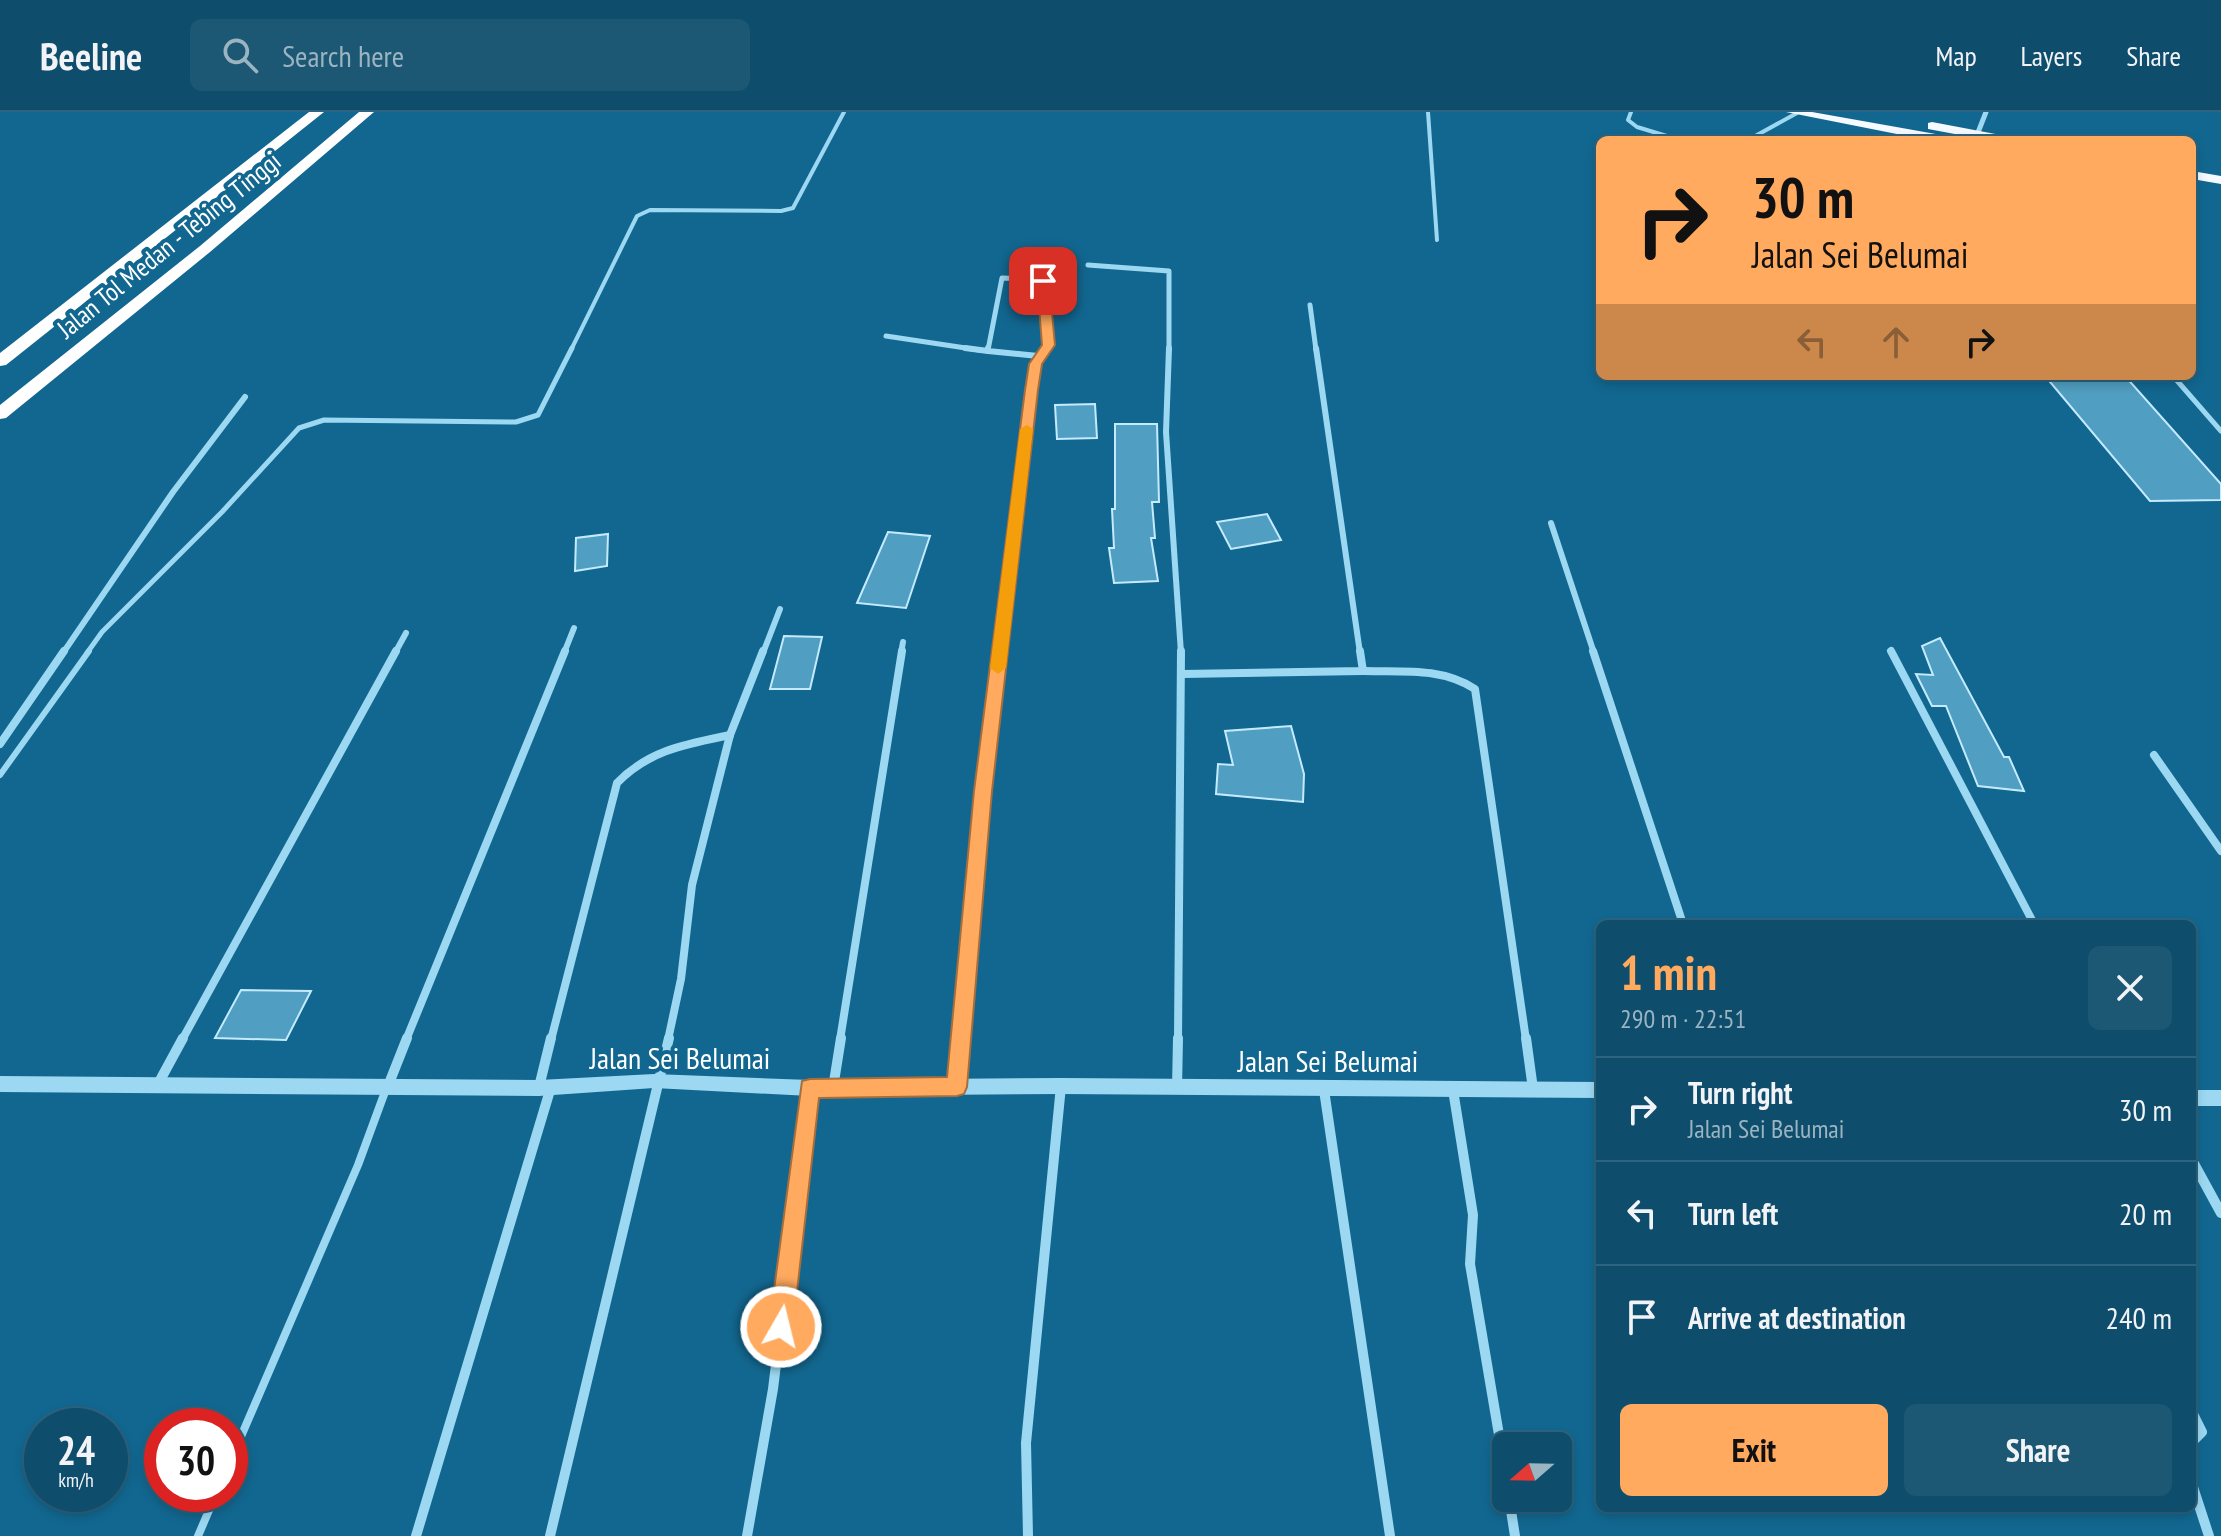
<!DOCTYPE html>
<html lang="en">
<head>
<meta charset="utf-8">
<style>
	:root { --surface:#0e4d6c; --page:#1c5774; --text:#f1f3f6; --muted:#9bb4c2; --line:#2e647f; --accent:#ffaa5e }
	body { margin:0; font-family:"PT Sans Narrow",sans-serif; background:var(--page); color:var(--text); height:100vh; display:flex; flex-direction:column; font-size:30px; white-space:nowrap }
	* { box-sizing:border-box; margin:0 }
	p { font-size:26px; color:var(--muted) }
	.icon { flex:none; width:44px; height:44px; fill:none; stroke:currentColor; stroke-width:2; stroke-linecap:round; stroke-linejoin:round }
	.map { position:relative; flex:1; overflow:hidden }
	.panel { position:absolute; left:1596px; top:808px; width:600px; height:592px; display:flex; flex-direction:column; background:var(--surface); border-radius:12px; box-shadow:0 4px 12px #0003,0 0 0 2px var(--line) }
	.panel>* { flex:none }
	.hud { position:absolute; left:1596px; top:24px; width:600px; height:244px; border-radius:12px; box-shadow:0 4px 12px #0003,0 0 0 2px var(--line); background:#ffaa5e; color:#111; overflow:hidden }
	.needle { width:52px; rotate:250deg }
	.tools { position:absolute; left:1492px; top:1320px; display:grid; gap:16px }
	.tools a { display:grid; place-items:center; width:80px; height:80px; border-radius:12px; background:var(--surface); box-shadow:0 4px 12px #0003,0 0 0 2px var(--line); font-size:40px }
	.speed { position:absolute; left:24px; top:1296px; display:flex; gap:16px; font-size:40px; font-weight:700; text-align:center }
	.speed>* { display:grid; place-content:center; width:104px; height:104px; border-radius:50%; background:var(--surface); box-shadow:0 4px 12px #0003,0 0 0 2px var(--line); line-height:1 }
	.speed small { font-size:20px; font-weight:400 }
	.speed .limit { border:12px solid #d22; background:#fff; color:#111 }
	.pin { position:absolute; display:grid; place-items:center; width:68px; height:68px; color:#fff; margin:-34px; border-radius:16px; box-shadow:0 4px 12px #0006 }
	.me { position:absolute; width:88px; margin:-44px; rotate:8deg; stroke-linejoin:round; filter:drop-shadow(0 0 6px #0008) }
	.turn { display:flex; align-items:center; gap:28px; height:168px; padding:0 24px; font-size:36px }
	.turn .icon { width:104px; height:104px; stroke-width:2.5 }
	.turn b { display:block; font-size:56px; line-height:68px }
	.lanes { display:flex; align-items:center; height:76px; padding:0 24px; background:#0003; justify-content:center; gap:40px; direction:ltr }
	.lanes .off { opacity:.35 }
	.round { display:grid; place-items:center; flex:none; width:84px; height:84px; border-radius:12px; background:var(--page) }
	.headline { display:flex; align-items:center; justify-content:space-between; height:136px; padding:0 24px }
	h1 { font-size:48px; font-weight:700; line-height:60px; color:var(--accent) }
	.primary-button { display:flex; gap:16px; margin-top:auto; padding:16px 24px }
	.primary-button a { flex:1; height:92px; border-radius:12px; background:var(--accent); color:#111; font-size:32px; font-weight:700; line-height:92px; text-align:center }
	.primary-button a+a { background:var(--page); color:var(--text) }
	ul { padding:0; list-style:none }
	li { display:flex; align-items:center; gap:24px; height:104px; padding:0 24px; border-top:2px solid var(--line) }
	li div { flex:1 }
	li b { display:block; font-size:30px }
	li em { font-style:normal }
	header { display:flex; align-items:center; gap:48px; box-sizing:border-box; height:112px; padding:0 40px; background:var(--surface); border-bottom:2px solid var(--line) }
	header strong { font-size:38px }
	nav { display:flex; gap:44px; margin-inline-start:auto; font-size:28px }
	.search { width:560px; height:72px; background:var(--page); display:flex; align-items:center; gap:20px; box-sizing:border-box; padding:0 28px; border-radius:12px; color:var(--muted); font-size:30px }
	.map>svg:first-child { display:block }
	.building { fill:#509ec1; stroke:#c4ebfd; stroke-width:2 }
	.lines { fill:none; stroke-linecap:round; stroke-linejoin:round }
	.service-far3 { stroke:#9dd8f2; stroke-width:4 }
	.service-far2 { stroke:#9dd8f2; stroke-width:5 }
	.service-far1 { stroke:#9dd8f2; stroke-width:6 }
	.service { stroke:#9dd8f2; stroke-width:8 }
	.minor-far3 { stroke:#9dd8f2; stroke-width:5 }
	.minor-far2 { stroke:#9dd8f2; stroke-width:6 }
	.minor-far1 { stroke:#9dd8f2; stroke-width:8 }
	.minor { stroke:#9dd8f2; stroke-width:10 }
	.tertiary { fill:#9dd8f2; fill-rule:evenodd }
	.trunk { fill:#f4faff; fill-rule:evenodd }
	.motorway { fill:#fff; fill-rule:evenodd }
	.route { fill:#ffaa5e; stroke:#a66e3d; stroke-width:2 }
	.slow { fill:#f59e0b }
	.labels { text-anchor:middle; stroke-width:8; stroke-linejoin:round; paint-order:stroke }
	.far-street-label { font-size:26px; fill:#fff; stroke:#126790 }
	.street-label { font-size:30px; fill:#fff; stroke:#126790 }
</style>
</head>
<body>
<header>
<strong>Beeline</strong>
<div class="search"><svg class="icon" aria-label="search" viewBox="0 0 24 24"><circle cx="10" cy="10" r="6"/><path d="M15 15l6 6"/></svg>Search here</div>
<nav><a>Map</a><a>Layers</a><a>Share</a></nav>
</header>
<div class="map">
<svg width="2221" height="1424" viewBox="0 0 2221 1424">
	<rect width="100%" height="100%" fill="#126790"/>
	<g class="building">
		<polygon points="2045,264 2125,264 2221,372 2221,388 2150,389"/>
		<polygon points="1095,292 1097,326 1057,327 1055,293"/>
		<polygon points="1115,312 1157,312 1159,390 1152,390 1155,426 1151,426 1158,469 1114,471 1109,436 1114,436 1112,397 1115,397"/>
		<polygon points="1267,402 1281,428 1231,437 1217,410"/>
		<polygon points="888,420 930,424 906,496 857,491"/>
		<polygon points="608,422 607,454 575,459 576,426"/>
		<polygon points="784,524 822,525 810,577 770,577"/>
		<polygon points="1940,526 2004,645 2009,645 2024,679 1978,674 1946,594 1932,594 1916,562 1933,563 1922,534"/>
		<polygon points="1291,614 1304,662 1303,690 1216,682 1218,652 1233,653 1225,619"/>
		<polygon points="241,878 311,879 286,928 215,926"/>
	</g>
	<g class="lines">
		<g class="service-far3">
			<polyline points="1428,0 1437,128"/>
			<polyline points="1631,0 1628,8 1637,15 1680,28"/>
			<polyline points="1748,28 1797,1"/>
			<polyline points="571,238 637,104 650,98 781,99 793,96 844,0"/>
		</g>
		<g class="service-far2">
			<polyline points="2173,264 2221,319"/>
			<polyline points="87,541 102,520 222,400 299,316 324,308 516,310 538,303 572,236"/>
		</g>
		<polyline class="service-far1" points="0,663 89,539"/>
		<g class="service">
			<polyline points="230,1350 358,1053 386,977"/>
			<polyline points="198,1424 216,1382"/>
		</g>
		<g class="minor-far3">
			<polyline points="1977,23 1986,0"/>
			<polyline points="1088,153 1169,159 1169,238"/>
			<polyline points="1310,193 1316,238"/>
			<polyline points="886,224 979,238"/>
			<polyline points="988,238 1002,166 1039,167 1045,171 1049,233 1044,238"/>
		</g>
		<g class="minor-far2">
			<polyline points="965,236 988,239"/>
			<polyline points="988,236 988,239 1038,244"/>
			<polyline points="1169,236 1166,320 1181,541"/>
			<polyline points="1316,236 1360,541"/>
			<polyline points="1038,244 1046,236"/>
			<polyline points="1551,411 1594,541"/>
			<polyline points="63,541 173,380 245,285"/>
			<polyline points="395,541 406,521"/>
			<polyline points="564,541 574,516"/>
			<polyline points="763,541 780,497"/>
			<polyline points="901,541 903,530"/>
			<polyline points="1000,541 1031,278 1038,244"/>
		</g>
		<g class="minor-far1">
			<polyline points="1593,539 1683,812"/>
			<polyline points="1891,539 2034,812"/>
			<path d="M 1363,559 C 1402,560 1441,555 1475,577 L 1526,928"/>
			<polyline points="1183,562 1363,559 1360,539"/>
			<polyline points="0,632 64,539"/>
			<polyline points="2154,643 2221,739"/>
			<polyline points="182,928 396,539"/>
			<polyline points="406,928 565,539"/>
			<path d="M 551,928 L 617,671 C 649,638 687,632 730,623"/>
			<polyline points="668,928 681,867 692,773 730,623 763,539"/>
			<polyline points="840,928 902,539"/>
			<polyline points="961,928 983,679 1000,539"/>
			<polyline points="1178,928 1181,539"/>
		</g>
		<g class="minor">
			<polyline points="1526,926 1533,977"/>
			<polyline points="158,972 183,926"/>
			<polyline points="388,974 407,926"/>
			<polyline points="539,975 551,926"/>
			<polyline points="957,975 961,926"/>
			<polyline points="833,976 841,926"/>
			<polyline points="1177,976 1178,926"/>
			<polyline points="1324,978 1390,1424"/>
			<polyline points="1453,978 1473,1103 1470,1152 1506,1364"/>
			<polyline points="2192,1048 2221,1101"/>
			<polyline points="2192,1300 2202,1320 2192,1330"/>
			<polyline points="2192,1372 2209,1424"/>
			<polyline points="1509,1386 1515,1424"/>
			<polyline points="416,1424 551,975"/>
			<polyline points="550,1424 669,926"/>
			<polyline points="747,1424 773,1277 810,976"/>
			<polyline points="1028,1424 1026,1331 1061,974"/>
		</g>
		<g class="tertiary">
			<polygon points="654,962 810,968 1061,966 1600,970 1600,986 1061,982 810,984 654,976 539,984 0,980 0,964 539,968"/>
			<rect x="2192" y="978" width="29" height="16"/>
		</g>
		<g class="trunk">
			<polygon points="1786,0 1812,0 1947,24 1953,28 1927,28"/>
			<polygon points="1932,10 2006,24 2012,28 1987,28 1928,17 1928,11"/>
			<polygon points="2192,59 2221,64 2221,72 2192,67"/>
		</g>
		<g class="motorway">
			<polygon points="309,0 324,0 6,253 0,254 0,241"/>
			<polygon points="359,0 374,0 210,140 6,306 0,307 0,293 200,134"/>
		</g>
	</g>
	<polygon class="route" points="1043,165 1049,169 1055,233 1042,252 1038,278 992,679 967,975 964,982 957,984 819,986 793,1215 789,1224 781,1227 772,1224 769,1215 802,969 810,967 947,965 974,679 1025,278 1029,252 1042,233 1037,169"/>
	<polygon class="slow" points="1027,313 1033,317 1006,556 998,562 990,556 1020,317"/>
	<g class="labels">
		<g class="far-street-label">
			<text transform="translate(169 133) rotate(-39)" y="9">Jalan Tol Medan - Tebing Tinggi</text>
		</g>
		<g class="street-label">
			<text x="680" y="957">Jalan Sei Belumai</text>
			<text x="1328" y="960">Jalan Sei Belumai</text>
		</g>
	</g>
</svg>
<div class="tools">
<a><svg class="needle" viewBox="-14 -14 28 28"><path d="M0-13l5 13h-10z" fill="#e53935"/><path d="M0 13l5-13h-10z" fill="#9bb4c2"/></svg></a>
</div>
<div class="speed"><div>24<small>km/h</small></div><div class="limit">30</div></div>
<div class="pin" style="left:1043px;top:169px;background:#d93025"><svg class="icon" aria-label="arrive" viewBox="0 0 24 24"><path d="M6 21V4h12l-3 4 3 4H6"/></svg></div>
<svg class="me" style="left:781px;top:1215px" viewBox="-20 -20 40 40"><circle r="17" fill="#ffaa5e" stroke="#fff" stroke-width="3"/><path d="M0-11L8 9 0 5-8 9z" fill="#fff"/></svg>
<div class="hud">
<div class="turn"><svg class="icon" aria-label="right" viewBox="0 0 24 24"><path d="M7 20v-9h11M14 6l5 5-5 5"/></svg><div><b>30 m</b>Jalan Sei Belumai</div></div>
<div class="lanes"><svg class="icon off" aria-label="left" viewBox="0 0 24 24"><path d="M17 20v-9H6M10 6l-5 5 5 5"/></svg><svg class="icon off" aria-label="ahead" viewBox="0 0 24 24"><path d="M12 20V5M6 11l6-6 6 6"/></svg><svg class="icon" aria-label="right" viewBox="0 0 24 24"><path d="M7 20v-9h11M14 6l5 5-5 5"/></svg></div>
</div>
<section class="panel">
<div class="headline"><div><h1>1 min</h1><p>290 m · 22:51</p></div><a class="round"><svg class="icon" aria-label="close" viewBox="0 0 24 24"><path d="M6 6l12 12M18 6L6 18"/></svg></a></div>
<ul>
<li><svg class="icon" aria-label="right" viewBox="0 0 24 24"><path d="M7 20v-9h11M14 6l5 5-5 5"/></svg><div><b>Turn right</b><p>Jalan Sei Belumai</p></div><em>30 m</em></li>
<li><svg class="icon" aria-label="left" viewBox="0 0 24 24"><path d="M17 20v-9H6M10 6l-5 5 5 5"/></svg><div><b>Turn left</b></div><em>20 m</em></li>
<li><svg class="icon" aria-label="arrive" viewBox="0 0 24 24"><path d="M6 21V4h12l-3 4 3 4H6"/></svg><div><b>Arrive at destination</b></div><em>240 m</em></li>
</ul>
<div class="primary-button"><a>Exit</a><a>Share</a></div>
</section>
</div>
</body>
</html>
